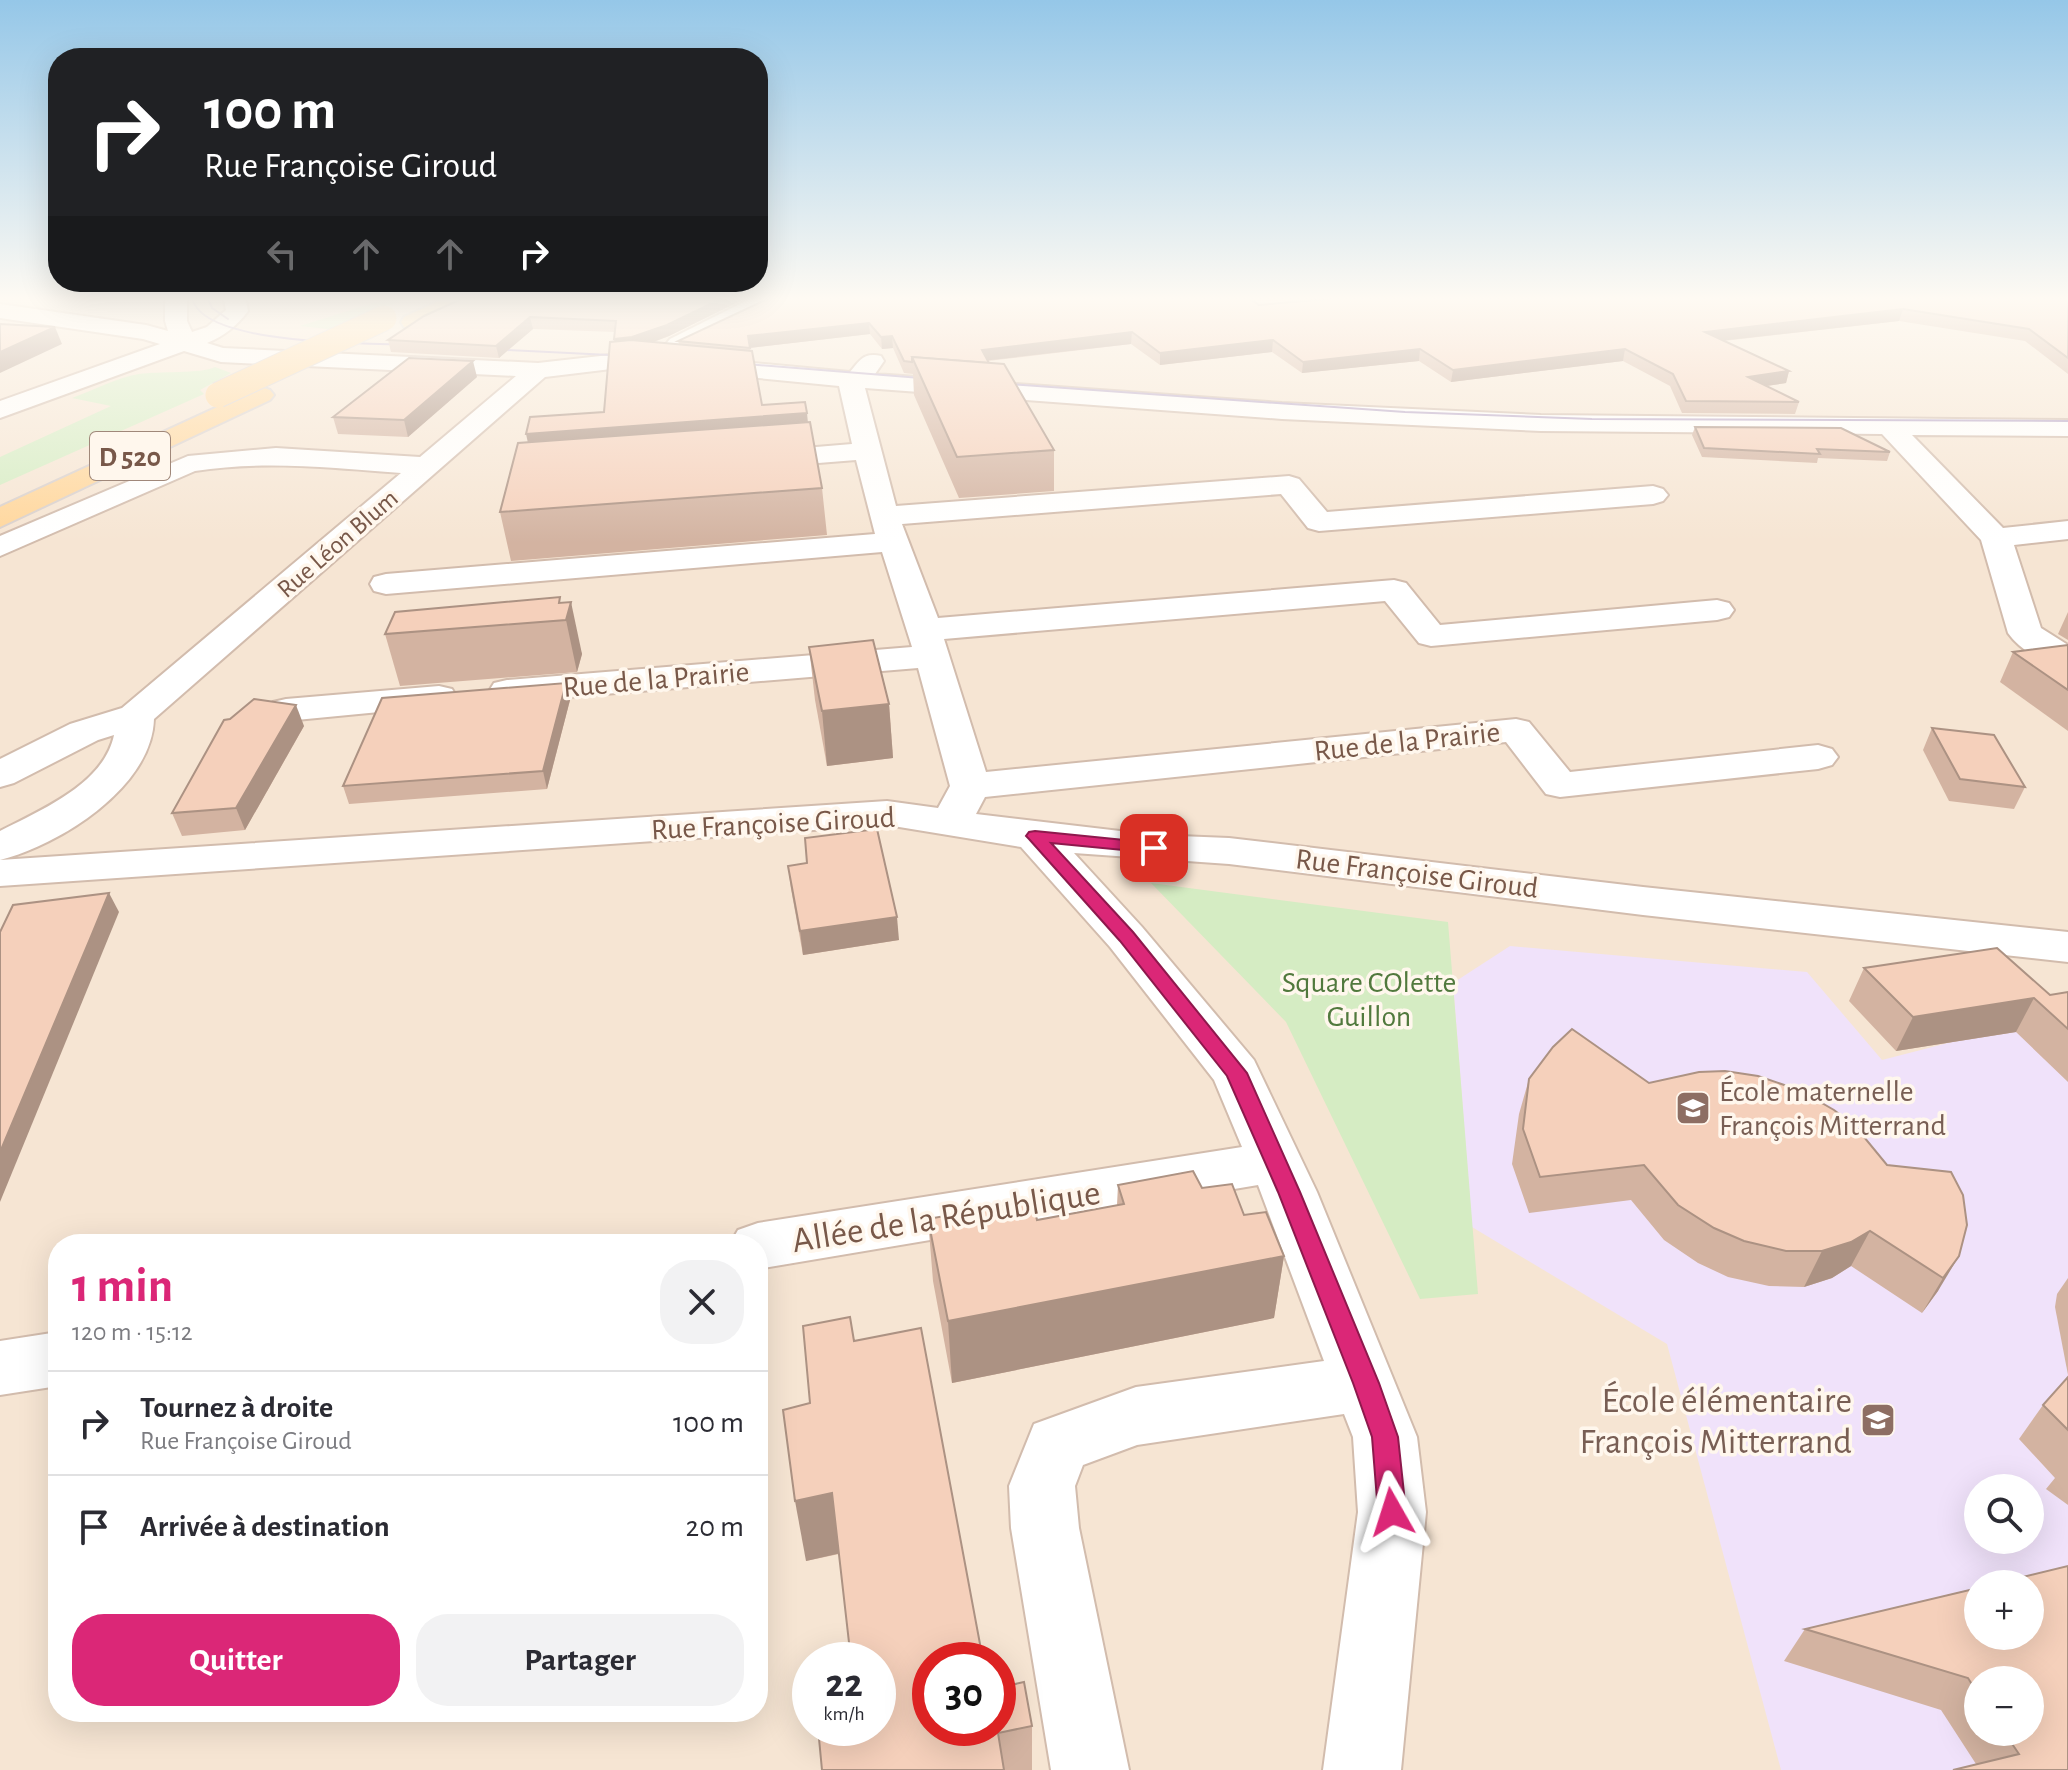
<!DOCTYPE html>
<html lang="fr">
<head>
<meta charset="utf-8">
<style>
	:root { --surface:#fff; --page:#f2f2f3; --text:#2b2b33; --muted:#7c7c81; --line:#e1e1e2; --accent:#db2777 }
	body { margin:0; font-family:"Alegreya Sans",sans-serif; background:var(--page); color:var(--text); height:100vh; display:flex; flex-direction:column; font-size:30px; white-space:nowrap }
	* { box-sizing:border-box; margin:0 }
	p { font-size:26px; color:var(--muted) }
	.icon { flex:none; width:44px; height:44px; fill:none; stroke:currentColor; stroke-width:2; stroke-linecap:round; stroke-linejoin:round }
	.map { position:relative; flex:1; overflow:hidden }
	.side { position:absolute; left:48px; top:1234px; width:720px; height:488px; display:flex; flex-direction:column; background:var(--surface); border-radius:32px; box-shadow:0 8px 32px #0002 }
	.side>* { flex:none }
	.top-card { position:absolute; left:48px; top:48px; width:720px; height:244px; border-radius:32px; box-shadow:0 8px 32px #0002; background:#202124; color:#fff; overflow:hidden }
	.buttons { position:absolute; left:1964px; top:1474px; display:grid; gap:16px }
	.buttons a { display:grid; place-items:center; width:80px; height:80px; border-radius:50%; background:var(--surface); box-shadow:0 8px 32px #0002; font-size:40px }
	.speed { position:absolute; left:792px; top:1642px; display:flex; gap:16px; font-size:40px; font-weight:700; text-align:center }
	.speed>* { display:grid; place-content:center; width:104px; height:104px; border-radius:50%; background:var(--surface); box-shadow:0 8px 32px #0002; line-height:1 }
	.speed small { font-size:20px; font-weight:400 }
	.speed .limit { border:12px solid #d22; background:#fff; color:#111 }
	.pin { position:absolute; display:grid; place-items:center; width:68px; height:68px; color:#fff; margin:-34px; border-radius:16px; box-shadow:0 4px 12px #0006 }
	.me { position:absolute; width:88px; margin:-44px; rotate:354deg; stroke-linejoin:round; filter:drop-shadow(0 0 6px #0008) }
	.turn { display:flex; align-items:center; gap:28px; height:168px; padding:0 24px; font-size:36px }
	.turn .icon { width:104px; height:104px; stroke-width:2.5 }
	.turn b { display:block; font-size:56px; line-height:68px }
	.lanes { display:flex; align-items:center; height:76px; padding:0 24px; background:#0003; justify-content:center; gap:40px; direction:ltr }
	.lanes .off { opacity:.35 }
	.round { display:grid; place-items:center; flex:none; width:84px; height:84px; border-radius:32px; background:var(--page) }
	.head { display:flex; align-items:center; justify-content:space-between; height:136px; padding:0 24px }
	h1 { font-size:48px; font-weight:600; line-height:60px; color:var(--accent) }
	.action { display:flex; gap:16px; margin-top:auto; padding:16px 24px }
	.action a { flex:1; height:92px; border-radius:32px; background:var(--accent); color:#fff; font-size:32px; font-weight:600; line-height:92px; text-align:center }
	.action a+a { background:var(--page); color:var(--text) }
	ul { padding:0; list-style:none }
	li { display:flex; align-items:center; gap:24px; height:104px; padding:0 24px; border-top:2px solid var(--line) }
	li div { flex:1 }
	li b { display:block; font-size:30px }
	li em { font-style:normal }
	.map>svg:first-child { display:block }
	.residential { fill:#f6e5d3; fill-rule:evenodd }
	.education { fill:#f0e2fa; fill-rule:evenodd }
	.green { fill:#d5ecc3 }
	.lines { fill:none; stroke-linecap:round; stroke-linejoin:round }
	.minor-casing { stroke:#d2bcad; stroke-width:4 }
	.major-casing { stroke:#d9d0cc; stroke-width:4 }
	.minor { fill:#fff; fill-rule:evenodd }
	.major { fill:#ffd69b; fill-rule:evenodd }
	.tram { stroke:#b5a3c8; stroke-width:2 }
	.major-bridge-casing { stroke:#d9d0cc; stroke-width:27; stroke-linecap:butt }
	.major-bridge { stroke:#ffd69b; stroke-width:25 }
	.wall { fill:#d3b3a1; fill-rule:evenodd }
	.shaded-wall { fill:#ac9283 }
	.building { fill:#f5d0bb; stroke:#ac9283; stroke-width:2 }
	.route { fill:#db2777; stroke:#8e194d; stroke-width:2 }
	.labels { text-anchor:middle; stroke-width:7; stroke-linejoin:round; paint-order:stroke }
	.far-street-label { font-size:26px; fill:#785849; stroke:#fff7ed }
	.shield { fill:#fff7ed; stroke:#a0887a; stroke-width:2 }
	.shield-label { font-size:28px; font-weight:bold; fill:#785849 }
	.street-label { font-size:30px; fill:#785849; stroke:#fff7ed }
	.park-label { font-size:30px; fill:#51793d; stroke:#fff7ed }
	.education-label { font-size:30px; fill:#785e54; stroke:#fff7ed; text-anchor:start }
	.near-street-label { font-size:36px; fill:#785849; stroke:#fff7ed }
	.near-education-label { font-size:36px; fill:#785e54; stroke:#fff7ed; text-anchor:end }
</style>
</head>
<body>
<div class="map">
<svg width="2068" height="1770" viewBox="0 0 2068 1770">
	<rect width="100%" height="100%" fill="#fdf3e5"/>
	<path class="residential" d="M 0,296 L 2068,296 L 2068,1770 L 0,1770 ZM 58,1244 L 758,1244 L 758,1712 L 58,1712 ZM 1978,1488 L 2030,1488 L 2030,1540 L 1978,1540 ZM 1978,1584 L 2030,1584 L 2030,1636 L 1978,1636 ZM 810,1660 L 878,1660 L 878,1728 L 810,1728 ZM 930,1660 L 998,1660 L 998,1728 L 930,1728 ZM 1978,1680 L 2030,1680 L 2030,1732 L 1978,1732 Z"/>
	<path class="education" d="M 1510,946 L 1807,972 L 1882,1060 L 2068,1012 L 2068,1770 L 1781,1770 L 1667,1344 L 1472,1227 L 1453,983 ZM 1978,1488 L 2030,1488 L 2030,1540 L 1978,1540 ZM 1978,1584 L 2030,1584 L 2030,1636 L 1978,1636 ZM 1978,1680 L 2030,1680 L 2030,1732 L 1978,1732 Z"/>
	<g class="green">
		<polygon points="395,296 411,296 337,330 300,326"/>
		<path d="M 215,367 L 231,373 L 200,390 L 204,394 L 0,485 L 0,457 L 111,406 L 72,398 C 94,390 116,378 139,374 C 159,371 201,374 215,367 Z"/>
		<polygon points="1151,883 1448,922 1478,1294 1420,1299 1286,1022"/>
	</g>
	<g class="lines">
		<g class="minor-casing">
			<g id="minor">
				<path d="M 165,296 L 187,296 L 187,321 L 192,332 L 207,327 L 226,310 L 223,296 L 245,296 L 248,311 C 237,326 224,336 207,343 L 223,348 L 538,363 L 636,352 L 850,372 C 860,360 864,352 881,356 L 884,361 L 875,374 L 1282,403 L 1541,415 L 2068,420 L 2068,436 L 1912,435 L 2003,528 L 2068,521 L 2068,539 L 2014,545 L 2041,628 L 2068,645 L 2068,672 C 2048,667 2020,650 2008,633 L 1981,540 L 1882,434 L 1541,431 L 1282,419 L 865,388 L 896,506 L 1289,476 L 1299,479 L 1327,512 L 1653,486 L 1663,489 L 1668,495 L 1663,501 L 1653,504 L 1319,531 L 1308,528 L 1281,494 L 902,524 L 938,618 L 1394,580 L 1406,583 L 1440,625 L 1717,600 L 1729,603 L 1734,610 L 1729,617 L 1717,620 L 1431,646 L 1419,643 L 1385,601 L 944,639 L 986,772 L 1516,719 L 1529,722 L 1570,772 L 1818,745 L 1832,749 L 1838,757 L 1832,765 L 1818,769 L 1560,797 L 1546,794 L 1506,742 L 985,797 L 976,814 L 1154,835 L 1229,838 L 1643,887 L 2068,932 L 2068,962 L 1643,915 L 1229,864 L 1074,853 L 1142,927 L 1254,1060 L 1317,1192 L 1417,1437 L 1426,1512 L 1401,1770 L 1323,1770 L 1358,1512 L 1353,1437 L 1344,1414 L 1137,1445 L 1083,1465 L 1075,1486 L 1079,1528 L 1129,1770 L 1051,1770 L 1011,1528 L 1009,1486 L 1034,1424 L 1136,1387 L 1324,1361 L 1258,1185 L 758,1269 L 758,1244 L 730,1244 L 738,1230 L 758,1223 L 1242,1147 L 1214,1080 L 1110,947 L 1021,847 L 887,825 L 0,886 L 0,831 C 41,810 104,784 114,735 L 98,740 L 14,783 L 0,787 L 0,759 L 70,724 L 122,708 L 401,473 C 332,468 264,460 195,471 L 0,556 L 0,536 L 188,456 L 276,448 L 420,457 L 516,376 L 221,362 L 184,351 L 0,418 L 0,401 L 160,344 L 143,339 L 0,318 L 0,304 L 146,325 L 168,331 L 165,321 ZM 636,366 L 839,386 L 852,444 L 755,452 L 745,454 L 741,460 L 745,466 L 755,468 L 856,460 L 875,534 L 386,574 L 374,577 L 370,584 L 374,591 L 386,594 L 882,552 L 912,647 L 507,680 L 494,683 L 489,691 L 494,699 L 507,702 L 918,668 L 950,786 L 938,808 L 887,801 L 0,860 C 60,845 152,787 154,719 L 545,377 Z"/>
				<polygon points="756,296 783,296 780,301 686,349 670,349 666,344 670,339"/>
				<polygon points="439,686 452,689 457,697 452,705 286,721 273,718 267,710 273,702 286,699"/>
				<polygon points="58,1332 58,1386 0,1395 0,1341"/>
			</g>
		</g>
		<g class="major-casing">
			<g id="major">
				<polygon points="450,296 478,296 475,301 420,327 404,327 401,322 404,317"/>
				<polygon points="261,387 270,390 274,395 270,400 0,527 0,507"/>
			</g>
		</g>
		<use href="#minor" class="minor"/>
		<use href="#major" class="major"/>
		<g class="tram">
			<path d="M 192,296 C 197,346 369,343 410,345"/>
			<polyline points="207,296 212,308 228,319"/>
			<polyline points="486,349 630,356"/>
			<polyline points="734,363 933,379"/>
			<polyline points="993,383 1405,412 1592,419 2068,421"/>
		</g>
		<g class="major-bridge-casing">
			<polyline id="major-bridge" points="218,395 384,318"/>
		</g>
		<use href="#major-bridge" class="major-bridge"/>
	</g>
	<g class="wall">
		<polygon points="468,296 750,296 669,336 654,342 679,344 678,341 774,296 1282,296 1258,296 1252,300 1259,305 1706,297 2068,296 2068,374 2025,341 1899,321 1724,341 1789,371 1786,383 1767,386 1799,402 1795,414 1682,413 1670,386 1623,361 1451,382 1419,361 1302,373 1272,352 1160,365 1131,344 988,361 1054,450 1054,491 959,498 914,395 913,374 904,373 893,348 882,349 870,334 750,348 762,405 808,422 822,488 827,535 511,561 500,512 528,442 604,412 615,342 615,332 533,329 499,358 391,352 388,340"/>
		<polygon points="477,377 408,437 338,434 333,417"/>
		<polygon points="1695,427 1890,452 1887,461 1818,458 1817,463 1702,457 1692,435"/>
		<polygon points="562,603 582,654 577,672 400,686 385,634"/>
		<polygon points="2068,612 2068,640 2058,634"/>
		<polygon points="2068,645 2068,731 2000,682 2013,652"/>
		<polygon points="809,647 889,704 893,758 827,766 815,700"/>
		<polygon points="570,700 547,789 349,804 343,786"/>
		<polygon points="230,719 304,726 245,830 182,836 172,813"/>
		<polygon points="1932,728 2025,787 2014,809 1949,801 1923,750"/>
		<polygon points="788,866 899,940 803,955 791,889"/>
		<polygon points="1864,968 2050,995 2068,992 2068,1082 2016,1032 1896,1051 1849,1001"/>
		<polygon points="1529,1079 1649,1083 1887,1165 1967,1225 1938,1291 1922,1313 1851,1266 1832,1278 1804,1287 1769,1286 1728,1277 1698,1263 1664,1240 1631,1200 1529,1213 1512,1164 1519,1114"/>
		<polygon points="1118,1185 1202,1188 1244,1215 1284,1256 1274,1318 952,1383 933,1281 928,1219 1037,1220 1117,1205"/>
		<polygon points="2068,1278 2068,1375 2055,1307 2057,1294"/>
		<polygon points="854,1341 930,1660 1032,1726 1032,1770 822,1770 878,1728 839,1554 806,1561 810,1403"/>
		<polygon points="2068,1377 2068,1505 2046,1489 2055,1478 2019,1439 2043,1405"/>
		<path d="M 2068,1566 L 2068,1770 L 1976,1764 L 1941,1710 L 1784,1661 L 1805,1629 ZM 1978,1680 L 2030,1732 L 1978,1732 Z"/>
	</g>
	<g class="shaded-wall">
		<polygon points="727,296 750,296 669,336 634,349 616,351 614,339"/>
		<polygon points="1245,296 1258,296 1244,307"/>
		<polygon points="1903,309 1899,321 1701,343 1705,332"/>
		<polygon points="530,317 533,329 499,358 496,346"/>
		<polygon points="869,323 870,334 749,348 748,336"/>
		<polygon points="55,327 62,344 0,373 0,352"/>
		<polygon points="1132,332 1131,344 982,361 982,350"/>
		<polygon points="892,336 893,348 882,349 881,337"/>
		<polygon points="1273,340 1272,352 1160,365 1160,353"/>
		<polygon points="1420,349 1419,361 1302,373 1303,362"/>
		<polygon points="1625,349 1623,361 1451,382 1453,370"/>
		<polygon points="473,361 477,377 408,437 404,420"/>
		<polygon points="1789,371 1786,383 1745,389 1748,377"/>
		<polygon points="807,413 810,444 533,466 526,434"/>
		<polygon points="571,602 582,654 577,672 566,620"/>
		<polygon points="566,683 570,700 547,789 543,771"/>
		<polygon points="889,704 893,758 827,766 822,711"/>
		<polygon points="296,705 304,726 245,830 236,808"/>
		<polygon points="109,893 119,912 0,1202 0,1152"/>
		<polygon points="897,917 899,940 803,955 800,931"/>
		<polygon points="2034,998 2016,1032 1896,1051 1913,1017"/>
		<polygon points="1870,1231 1851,1266 1832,1278 1804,1287 1822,1251"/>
		<polygon points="1284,1256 1274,1318 952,1383 948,1321"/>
		<polygon points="1959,1256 1938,1291 1922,1313 1943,1278"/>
		<polygon points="832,1493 841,1553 806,1561 795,1501"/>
	</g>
	<g class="building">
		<polygon points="468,296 727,296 667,325 632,337 614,339 616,321 530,317 496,346 388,340 424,316"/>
		<polygon points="774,296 1246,296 1259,305 1357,296 1704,296 1706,297 1749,296 2068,296 2068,358 2029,329 1903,309 1705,332 1789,371 1748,377 1799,402 1686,401 1673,374 1625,349 1453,370 1420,349 1303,362 1273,340 1160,353 1132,332 982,350 989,363 912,357 912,362 904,361 892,336 881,337 869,323 748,336 750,348 678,341"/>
		<polygon points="0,324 55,327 0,352"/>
		<polygon points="631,340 752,351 762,405 805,402 807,413 526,434 530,417 604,412 610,342"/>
		<polygon points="912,357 1004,364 1054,450 957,457"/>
		<polygon points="409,358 473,361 404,420 333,417"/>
		<polygon points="810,422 822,488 500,512 518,443"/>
		<polygon points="1695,427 1841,428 1890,452 1817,449 1820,454 1704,448"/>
		<polygon points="560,597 559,603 571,602 566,620 385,634 395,612"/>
		<polygon points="873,640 889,704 822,711 809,647"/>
		<polygon points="2068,645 2068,690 2013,652"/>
		<polygon points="566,683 543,771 343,786 382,698"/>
		<polygon points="254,699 296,705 236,808 172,813 224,720 230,719"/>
		<polygon points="1932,728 1994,735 2025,787 1960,779"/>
		<polygon points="877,829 897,917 800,931 788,866 807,863 805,838"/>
		<polygon points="109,893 90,939 0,1152 0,932 13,905"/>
		<polygon points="1997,948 2050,995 2068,992 2068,1029 2034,998 1913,1017 1864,968"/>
		<polygon points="1572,1029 1649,1083 1699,1072 1725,1071 1758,1076 1799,1090 1834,1110 1855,1126 1887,1165 1951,1172 1963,1195 1967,1225 1959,1256 1943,1278 1870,1231 1851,1242 1822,1251 1786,1251 1744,1241 1714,1228 1678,1205 1644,1165 1540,1177 1523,1129 1529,1079 1553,1047"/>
		<polygon points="1193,1171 1202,1188 1232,1184 1244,1215 1266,1212 1284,1256 948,1321 928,1219 1032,1200 1037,1220 1124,1204 1118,1185"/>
		<polygon points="850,1317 854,1341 921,1328 983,1660 930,1660 930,1728 998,1728 998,1688 1024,1682 1032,1726 998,1733 1004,1770 822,1770 818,1728 878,1728 878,1660 851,1660 832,1493 795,1501 783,1410 810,1403 803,1326"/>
		<polygon points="2068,1377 2068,1430 2043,1405"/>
		<polygon points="2068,1566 2068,1770 1953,1770 2019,1754 2004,1732 2030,1732 2030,1680 1978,1680 1978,1694 1968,1678 1805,1629 1978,1588 1978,1636 2030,1636 2030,1584 1994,1584"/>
	</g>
	<linearGradient id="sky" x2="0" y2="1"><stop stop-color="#95c7e8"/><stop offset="0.55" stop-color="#fefaf3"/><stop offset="1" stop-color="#fefaf3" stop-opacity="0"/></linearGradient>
	<rect width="2068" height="543" fill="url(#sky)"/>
	<polygon class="route" points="1035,831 1154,843 1162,848 1154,853 1051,843 1133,932 1247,1073 1300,1192 1379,1383 1398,1437 1406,1512 1402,1521 1392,1525 1382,1521 1378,1512 1372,1437 1353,1383 1278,1192 1227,1076 1120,941 1029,839 1026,836 1029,832"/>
	<defs>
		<g id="school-square" transform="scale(1.8)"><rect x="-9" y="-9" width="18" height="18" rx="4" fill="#8d6e63" stroke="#fff7ed"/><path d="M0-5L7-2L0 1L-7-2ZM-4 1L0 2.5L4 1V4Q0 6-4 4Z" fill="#fff"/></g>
	</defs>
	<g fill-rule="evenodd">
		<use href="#school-square" x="1693" y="1108"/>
		<use href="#school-square" x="1878" y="1420"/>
	</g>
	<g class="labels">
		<g class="far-street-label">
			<text transform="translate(337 543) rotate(-41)" y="9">Rue Léon Blum</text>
		</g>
		<rect class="shield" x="90" y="432" width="80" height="48" rx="6"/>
		<g class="shield-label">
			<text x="130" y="466">D 520</text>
		</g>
		<g class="street-label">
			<text transform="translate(656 679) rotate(-5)" y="10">Rue de la Prairie</text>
			<text transform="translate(1407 741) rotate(-6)" y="10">Rue de la Prairie</text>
			<text transform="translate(773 823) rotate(-3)" y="10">Rue Françoise Giroud</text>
			<text transform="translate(1417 873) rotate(7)" y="10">Rue Françoise Giroud</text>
		</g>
		<g class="park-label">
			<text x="1369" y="992">Square COlette<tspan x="1369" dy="34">Guillon</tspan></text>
		</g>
		<g class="education-label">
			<text x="1719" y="1101">École maternelle<tspan x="1719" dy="34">François Mitterrand</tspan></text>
		</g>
		<g class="near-street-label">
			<text transform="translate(946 1215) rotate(-9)" y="13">Allée de la République</text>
		</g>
		<g class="near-education-label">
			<text x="1852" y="1412">École élémentaire<tspan x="1852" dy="41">François Mitterrand</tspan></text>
		</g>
	</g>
</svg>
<div class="buttons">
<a><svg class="icon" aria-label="search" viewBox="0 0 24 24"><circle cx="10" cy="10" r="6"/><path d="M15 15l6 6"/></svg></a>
<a>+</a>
<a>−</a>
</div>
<div class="speed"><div>22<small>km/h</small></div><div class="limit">30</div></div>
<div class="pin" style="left:1154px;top:848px;background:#d93025"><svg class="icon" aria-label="arrive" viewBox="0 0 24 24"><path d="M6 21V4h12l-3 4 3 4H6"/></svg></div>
<svg class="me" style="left:1392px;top:1512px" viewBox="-20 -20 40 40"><path d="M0-17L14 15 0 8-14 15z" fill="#db2777" stroke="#fff" stroke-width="4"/></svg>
<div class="top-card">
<div class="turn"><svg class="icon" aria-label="right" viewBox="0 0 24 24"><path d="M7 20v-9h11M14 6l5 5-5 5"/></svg><div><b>100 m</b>Rue Françoise Giroud</div></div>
<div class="lanes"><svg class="icon off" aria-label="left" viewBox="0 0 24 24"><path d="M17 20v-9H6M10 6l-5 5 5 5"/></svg><svg class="icon off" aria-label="ahead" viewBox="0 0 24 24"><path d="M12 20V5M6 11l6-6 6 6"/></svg><svg class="icon off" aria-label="ahead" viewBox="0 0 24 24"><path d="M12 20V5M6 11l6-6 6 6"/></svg><svg class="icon" aria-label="right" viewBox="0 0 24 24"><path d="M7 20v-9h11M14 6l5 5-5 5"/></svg></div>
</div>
<section class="side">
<div class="head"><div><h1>1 min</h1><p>120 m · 15:12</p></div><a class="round"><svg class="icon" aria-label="close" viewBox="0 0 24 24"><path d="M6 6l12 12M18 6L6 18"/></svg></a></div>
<ul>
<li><svg class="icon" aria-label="right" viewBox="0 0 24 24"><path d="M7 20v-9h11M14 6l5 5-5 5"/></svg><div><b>Tournez à droite</b><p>Rue Françoise Giroud</p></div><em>100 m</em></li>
<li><svg class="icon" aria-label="arrive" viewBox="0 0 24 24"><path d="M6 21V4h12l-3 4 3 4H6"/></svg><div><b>Arrivée à destination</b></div><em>20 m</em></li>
</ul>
<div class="action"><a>Quitter</a><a>Partager</a></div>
</section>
</div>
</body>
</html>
